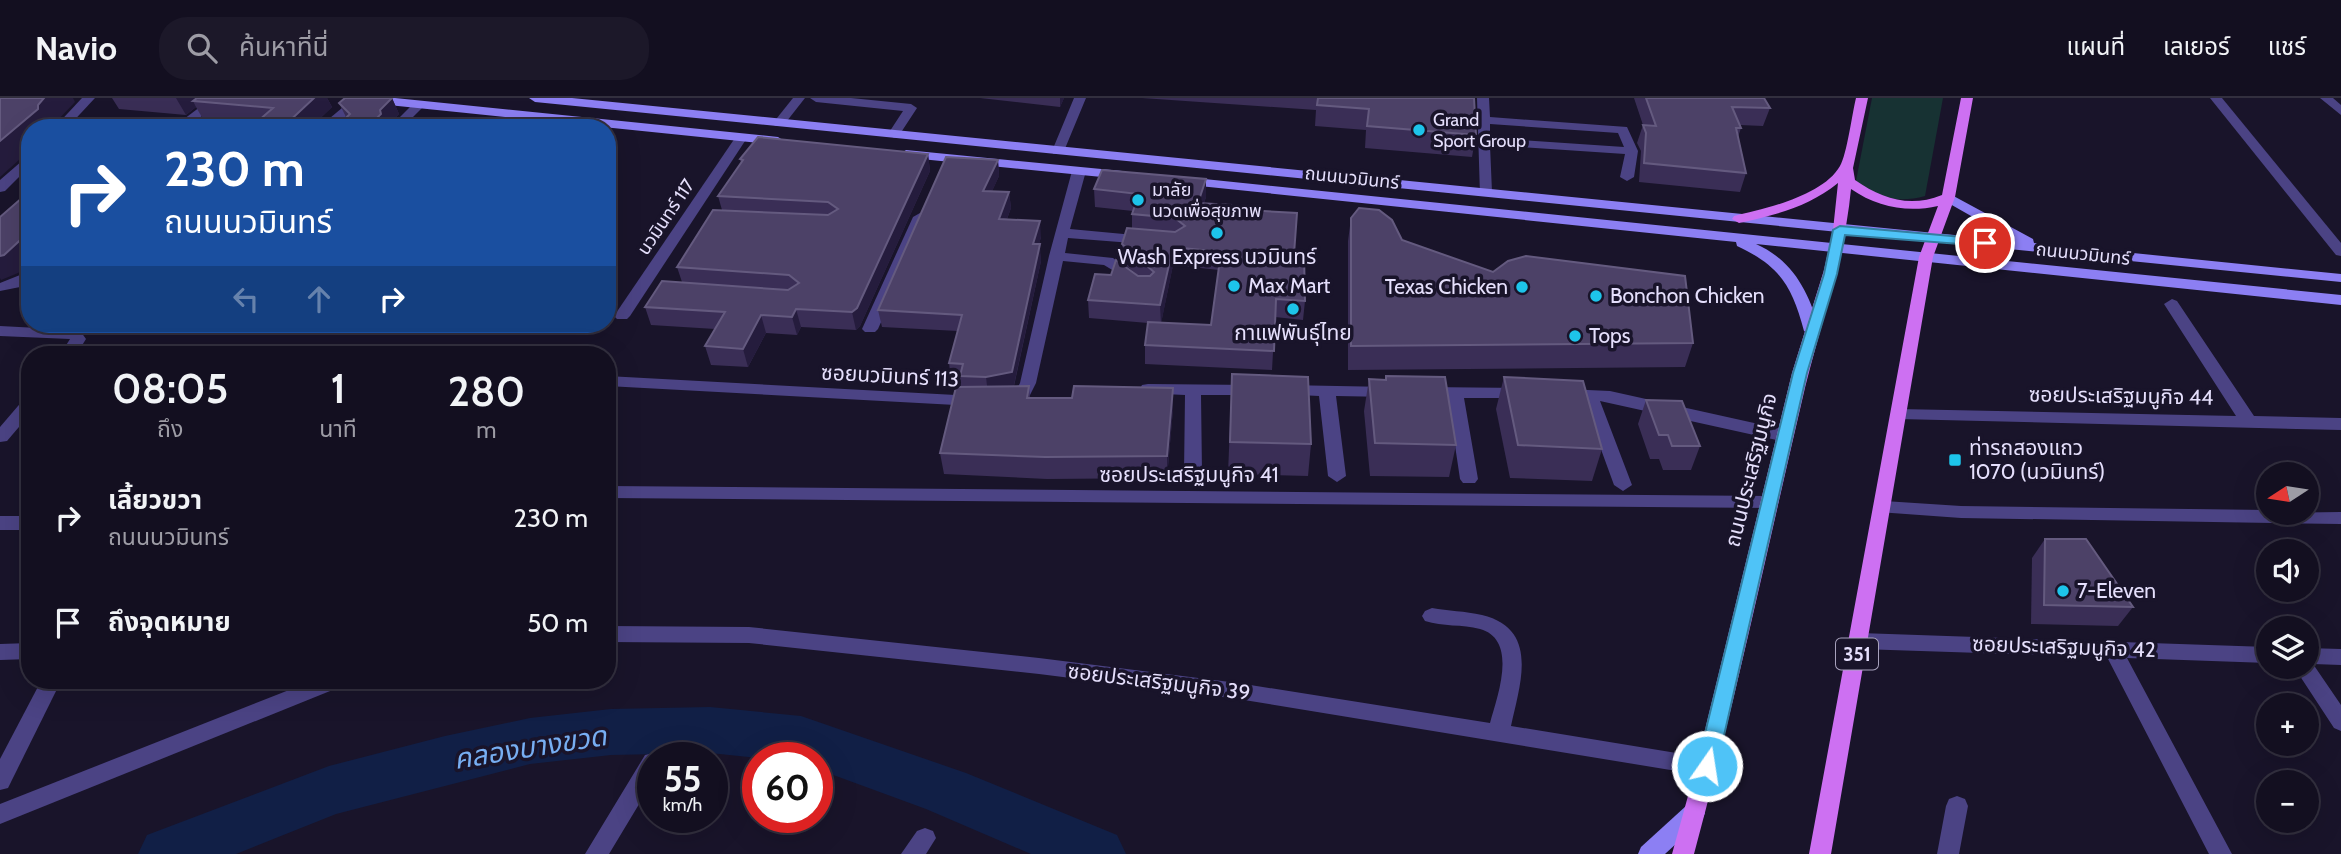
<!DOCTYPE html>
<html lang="th">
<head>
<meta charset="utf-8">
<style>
	:root { --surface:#130f20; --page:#1c1829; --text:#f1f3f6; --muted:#9d9ca5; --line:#322f3e }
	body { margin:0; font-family:Cabin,"Noto Sans Thai",sans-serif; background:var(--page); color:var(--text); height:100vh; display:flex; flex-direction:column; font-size:26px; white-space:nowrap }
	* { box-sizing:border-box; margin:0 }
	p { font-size:23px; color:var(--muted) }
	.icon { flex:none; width:38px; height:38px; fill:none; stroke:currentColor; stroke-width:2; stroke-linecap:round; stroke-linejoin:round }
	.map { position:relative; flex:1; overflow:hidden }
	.sheet { position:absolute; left:21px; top:248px; width:595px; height:343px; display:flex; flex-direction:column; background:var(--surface); border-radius:28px; box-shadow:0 7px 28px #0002,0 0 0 2px var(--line) }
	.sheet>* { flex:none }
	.guide { position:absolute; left:21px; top:21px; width:595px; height:214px; border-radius:28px; box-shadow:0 7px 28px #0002,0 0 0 2px var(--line); background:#1a4fa0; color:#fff; overflow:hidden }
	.needle { width:46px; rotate:258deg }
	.buttons { position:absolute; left:2256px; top:364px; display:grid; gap:14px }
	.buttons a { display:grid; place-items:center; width:63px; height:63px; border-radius:50%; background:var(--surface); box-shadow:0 7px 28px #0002,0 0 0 2px var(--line); font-size:35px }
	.speed { position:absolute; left:637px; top:644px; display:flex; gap:14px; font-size:35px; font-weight:700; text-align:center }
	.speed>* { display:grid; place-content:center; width:91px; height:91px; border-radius:50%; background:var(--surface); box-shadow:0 7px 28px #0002,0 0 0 2px var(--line); line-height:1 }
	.speed small { font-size:18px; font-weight:400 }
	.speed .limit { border:10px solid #d22; background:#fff; color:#111 }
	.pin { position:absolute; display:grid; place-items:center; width:60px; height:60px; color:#fff; margin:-30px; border:4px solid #fff; border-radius:50%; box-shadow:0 2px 7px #0007 }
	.me { position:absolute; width:77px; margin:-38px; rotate:13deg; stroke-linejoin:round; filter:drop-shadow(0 0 5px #0008) }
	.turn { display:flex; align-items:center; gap:24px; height:147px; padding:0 28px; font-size:32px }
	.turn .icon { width:91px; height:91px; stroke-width:2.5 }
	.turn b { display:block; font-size:49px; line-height:60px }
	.lanes { display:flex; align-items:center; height:66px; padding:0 28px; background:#0003; justify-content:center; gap:35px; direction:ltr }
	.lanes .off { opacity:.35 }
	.eta { display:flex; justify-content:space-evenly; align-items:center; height:119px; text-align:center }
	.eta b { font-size:42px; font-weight:600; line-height:49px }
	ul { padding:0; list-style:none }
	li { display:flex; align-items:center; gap:21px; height:105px; padding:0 28px }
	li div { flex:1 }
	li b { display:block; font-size:26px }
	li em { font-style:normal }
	header { display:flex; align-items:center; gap:42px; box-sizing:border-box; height:98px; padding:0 35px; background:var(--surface); border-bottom:2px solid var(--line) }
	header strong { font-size:33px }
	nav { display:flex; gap:38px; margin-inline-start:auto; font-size:24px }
	.search { width:490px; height:63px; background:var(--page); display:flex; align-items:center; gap:18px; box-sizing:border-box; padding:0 24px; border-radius:28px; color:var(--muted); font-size:26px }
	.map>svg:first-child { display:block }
	.green { fill:#173233 }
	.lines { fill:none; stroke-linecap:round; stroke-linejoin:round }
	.river { fill:#111f46; fill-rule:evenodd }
	.minor { fill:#4b4384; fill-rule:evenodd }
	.secondary { fill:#8c7ff3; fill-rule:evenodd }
	.primary { fill:#cd70f2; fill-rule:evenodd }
	.wall { fill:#3a2e56; fill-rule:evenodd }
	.shaded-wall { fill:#251c3d }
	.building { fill:#4c4167; stroke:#645a7f; stroke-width:2 }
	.route { fill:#4fc3f7; stroke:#337fa1; stroke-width:2 }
	.poi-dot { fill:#1dc4ea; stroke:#19142a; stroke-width:2.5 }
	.labels { text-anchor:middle; stroke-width:7; stroke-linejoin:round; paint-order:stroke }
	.far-poi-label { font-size:18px; fill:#e5dffc; stroke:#19142a; text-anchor:start }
	.far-street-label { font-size:18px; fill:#e5dffc; stroke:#19142a }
	.shield { fill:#19142a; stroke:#a8a2bd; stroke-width:2 }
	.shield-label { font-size:19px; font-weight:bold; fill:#e5dffc }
	.poi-label { font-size:21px; fill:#e5dffc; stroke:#19142a; text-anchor:start }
	.street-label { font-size:21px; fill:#e5dffc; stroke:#19142a }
	.near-water-label { font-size:28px; font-style:italic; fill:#77aef2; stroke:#19142a }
</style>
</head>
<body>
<header>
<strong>Navio</strong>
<div class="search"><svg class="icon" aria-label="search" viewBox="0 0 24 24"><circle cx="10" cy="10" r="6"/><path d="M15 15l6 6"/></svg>ค้นหาที่นี่</div>
<nav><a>แผนที่</a><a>เลเยอร์</a><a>แชร์</a></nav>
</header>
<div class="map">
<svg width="2341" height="756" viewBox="0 0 2341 756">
	<rect width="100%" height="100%" fill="#19142a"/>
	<path class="green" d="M 1872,0 L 1943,0 L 1925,98 C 1900,105 1874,101 1856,83 Z"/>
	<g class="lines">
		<polygon class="river" points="710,609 801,618 966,675 1117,737 1126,756 1031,756 926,711 817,671 817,660 758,660 710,655 611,657 530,666 336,716 236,756 138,756 147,737 329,668 445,638 530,620 611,611"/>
		<g class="minor">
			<polygon points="82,0 95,0 67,30 54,30"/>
			<polygon points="212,0 226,0 186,30 172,30"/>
			<polygon points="354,0 368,0 332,30 318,30"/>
			<polygon points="793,0 805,0 783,28 775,28 773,25"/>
			<polygon points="810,0 851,0 911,6 917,10 898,39 894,40 888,36 903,13 816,4"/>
			<polygon points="1074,0 1086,0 1064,53 1063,56 1053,56 1052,53"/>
			<path d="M 1477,0 L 1489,0 L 1490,19 L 1627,29 L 1638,53 L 1634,79 L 1627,83 L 1620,79 L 1625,56 L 1490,47 L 1492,94 L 1490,97 L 1480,97 ZM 1490,26 L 1618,35 L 1624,49 L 1490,40 Z"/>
			<polygon points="2210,0 2222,0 2341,145 2341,158 2336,157"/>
			<polygon points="2320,0 2333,0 2341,7 2341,17"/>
			<polygon points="416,3 426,6 402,30 389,30"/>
			<polygon points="542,17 552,20 543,30 530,30"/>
			<polygon points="741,36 747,40 630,218 627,221 617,221 614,218 737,37"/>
			<polygon points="30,56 30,68 5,93 0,94 0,82"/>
			<polygon points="1079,69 1086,73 1070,131 1145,138 1152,142 1145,146 1068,140 1065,155 1113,160 1141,181 1134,185 1104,167 1063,163 1036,285 1028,301 1009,307 1003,306 1001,302 1016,293 1020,285 1049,158 1072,73"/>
			<polygon points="920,115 927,119 878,231 875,234 865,234 862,231 913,119"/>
			<polygon points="30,173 30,183 20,189 0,193 0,185"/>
			<polygon points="2172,201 2177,203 2254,318 2341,320 2341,332 1899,321 1891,316 1899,311 2236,318 2164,206"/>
			<polygon points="0,228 76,232 81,234 86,241 76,257 60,257 70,241 0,238"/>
			<polygon points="607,278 974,298 982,303 974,308 607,288"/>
			<polygon points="1148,286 1253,287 1261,292 1253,297 1201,297 1202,375 1193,381 1184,375 1185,297 1142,295 1140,291 1142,287"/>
			<polygon points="1285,287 1390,289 1398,294 1390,299 1336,298 1346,378 1337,384 1328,378 1319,298 1279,296 1277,292 1279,288"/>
			<polygon points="1425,289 1523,290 1531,295 1523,300 1464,300 1478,381 1475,385 1463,385 1460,381 1448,300 1419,298 1417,294"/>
			<polygon points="1565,291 1610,293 1786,332 1794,338 1786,344 1600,303 1632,387 1623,393 1614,387 1583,302 1559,300 1557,296"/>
			<polygon points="30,300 30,316 7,343 0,344 0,329 24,301"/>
			<polygon points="607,388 1770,398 1779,404 1770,410 607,400"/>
			<polygon points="1884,403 1961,408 2268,412 2268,415 2341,414 2341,426 1961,420 1878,414 1875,409 1878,404"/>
			<rect x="0" y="418" width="30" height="14"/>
			<path d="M 1432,510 C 1448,513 1465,513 1482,517 C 1540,531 1520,586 1511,628 L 1707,660 L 1715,662 L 1718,669 L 1715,676 L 1707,678 L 1238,601 L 1039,576 L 749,545 L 607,544 L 607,528 L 749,529 L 1039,560 L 1238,585 L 1490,625 C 1497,599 1519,542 1480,531 C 1462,526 1443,529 1425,523 L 1422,518 L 1425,513 Z"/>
			<polygon points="1860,535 2268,549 2268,565 2127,560 2232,756 2209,756 2107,559 1860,551 1853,549 1850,543 1853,537"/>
			<polygon points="30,545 30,561 0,562 0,546"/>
			<polygon points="2306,550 2341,551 2341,567 2313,566 2341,607 2341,633 2334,630 2294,569 2306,569"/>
			<polygon points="41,583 61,583 8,690 0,692 0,661"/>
			<polygon points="312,583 343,583 340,589 0,726 0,706"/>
			<polygon points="653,655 662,660 653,660 653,683 609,756 585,756 645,657"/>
			<polygon points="1957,698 1965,701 1968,708 1959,756 1937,756 1946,708 1949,701"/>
			<polygon points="925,730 933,733 936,740 926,756 901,756 917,733"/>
		</g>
		<g class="secondary">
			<polygon points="353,0 395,0 778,39 784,43 778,47 359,4"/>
			<polygon points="529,0 572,0 2015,143 1943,102 1943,96 1948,95 2033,141 2034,145 2341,176 2341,184 535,4"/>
			<polygon points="906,52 1122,73 1129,77 1122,81 901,59 900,56"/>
			<path d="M 1185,79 L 2341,197 L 2341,207 L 1756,146 C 1794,163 1809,195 1820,233 L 1812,238 L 1804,233 C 1792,188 1780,168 1737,148 L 1736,144 L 1180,86 L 1178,83 Z"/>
			<polygon points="1694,705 1702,708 1705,715 1702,722 1665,756 1638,756 1641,749 1686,708"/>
		</g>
		<path class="primary" d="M 1856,0 L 1868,0 L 1853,70 L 1855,82 C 1882,101 1910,110 1942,97 L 1961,0 L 1973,0 L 1955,99 L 1933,159 L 1831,756 L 1809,756 L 1919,159 L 1938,108 C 1907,115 1877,109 1851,91 C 1844,166 1817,235 1801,307 C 1766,457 1734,608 1694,756 L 1672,756 L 1696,669 L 1792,275 L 1824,172 L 1833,132 L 1838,85 C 1808,109 1776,117 1739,125 L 1732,121 L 1734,118 C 1764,111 1823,98 1840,68 C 1847,56 1852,16 1856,0 Z"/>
	</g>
	<g class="wall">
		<polygon points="112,0 327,0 332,9 310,30 250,30 255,25 203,21 196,9 186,17 119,11"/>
		<polygon points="392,0 399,16 387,28 388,30 335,30 346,19 339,5"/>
		<polygon points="980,0 1064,0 1060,9"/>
		<polygon points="1142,0 1474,0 1476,37 1472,59 1365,50 1366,32 1315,28 1316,12"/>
		<polygon points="1634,0 1764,0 1770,10 1763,28 1740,27 1741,30 1738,39 1746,75 1740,94 1639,84 1641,53 1637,45 1643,27"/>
		<polygon points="928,56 930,73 860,228 856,232 801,229 797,237 766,235 748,269 711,267 705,248 715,231 651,227 645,209 682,184 677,169 722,112 718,98 741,65 740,61"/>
		<polygon points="998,62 999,78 992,93 1009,94 1011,110 1007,121 1041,139 1039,146 1041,163 1014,288 1029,288 1030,300 1173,311 1167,380 1047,381 944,376 940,355 961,289 960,283 951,282 949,265 958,233 882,229 878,212"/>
		<path d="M 1094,91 L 1206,99 L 1204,105 L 1231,111 L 1294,156 L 1305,203 L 1303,222 L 1275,219 L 1272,272 L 1145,266 L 1145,247 L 1148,225 L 1089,220 L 1088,202 L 1111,177 L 1136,176 L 1122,164 L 1122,146 L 1132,130 L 1132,116 L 1133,113 L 1095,109 ZM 1173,167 L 1219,172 L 1211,227 L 1161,225 Z"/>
		<polygon points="1351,120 1402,142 1693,245 1685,269 1348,272 1348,143"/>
		<polygon points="1232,276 1311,346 1308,378 1228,376"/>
		<polygon points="1504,279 1602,351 1592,383 1510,380 1496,311"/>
		<polygon points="1369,281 1456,347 1449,379 1370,378 1364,313"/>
		<polygon points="1646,302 1700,348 1691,372 1663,372 1659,361 1650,361 1638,326"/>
		<polygon points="2045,441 2133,509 2118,528 2031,526 2032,460"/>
	</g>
	<g class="shaded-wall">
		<polygon points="44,0 73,0 75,4 52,28 52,30 30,30 30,52 0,79 0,43"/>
		<polygon points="176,0 208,0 193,3 196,9 186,17"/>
		<polygon points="314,0 327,0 332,9 310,30 282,30"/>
		<polygon points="392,0 399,16 387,28 388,30 367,30 380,12"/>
		<polygon points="1060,0 1064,0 1060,9"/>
		<polygon points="928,56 930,73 860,228 856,232 852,214"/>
		<polygon points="998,62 999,78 985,109 983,93"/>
		<polygon points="1206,81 1206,99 1198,123 1198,105"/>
		<polygon points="1009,94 1011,110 1001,137 999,121"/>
		<polygon points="1040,123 1041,139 1035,163 1033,146"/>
		<polygon points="30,133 30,164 18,175 1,182 0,180 0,158"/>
		<polygon points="1040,146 1041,163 1013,291 988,296 986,279"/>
		<polygon points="1173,149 1173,167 1161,226 1160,207"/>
		<polygon points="796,211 801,229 797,237 792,219"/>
		<polygon points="761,217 766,235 748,269 743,251"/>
		<polygon points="1173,290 1173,311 1167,380 1167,358"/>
	</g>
	<g class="building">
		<polygon points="0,0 44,0 38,7 38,11 0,43"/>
		<polygon points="197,0 314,0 282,30 250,30 273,10 193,3"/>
		<polygon points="345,0 392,0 380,12 381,16 367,30 335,30 350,16 339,5"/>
		<polygon points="1318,0 1474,0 1476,37 1367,28 1369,11 1317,7"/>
		<polygon points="1646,0 1764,0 1770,10 1732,9 1741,30 1736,30 1746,75 1644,65 1646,35 1643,27 1656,28"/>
		<polygon points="758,39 928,56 857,210 852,214 796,211 792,219 761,217 743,251 705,248 725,214 645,209 662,183 788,192 799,185 789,177 677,169 713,112 828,117 838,111 828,104 718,98 743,62 740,61"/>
		<polygon points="946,59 998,62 983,93 1009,94 999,121 1040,123 1033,146 1040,146 1012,274 986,279 960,278 963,266 949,265 962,217 878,212"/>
		<polygon points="1102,72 1206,81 1198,105 1231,107 1230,111 1297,115 1294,156 1304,157 1305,203 1276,201 1274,253 1145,247 1148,224 1211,227 1221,154 1173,149 1160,207 1088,202 1095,176 1111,177 1116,162 1138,178 1150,178 1154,174 1122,146 1127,130 1175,134 1185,128 1175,120 1132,116 1139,96 1094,91"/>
		<polygon points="30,93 30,133 4,157 0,158 0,119"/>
		<polygon points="1359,110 1379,112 1392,122 1402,142 1493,174 1508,163 1526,158 1685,178 1693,245 1351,248 1351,120"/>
		<polygon points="1232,276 1308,279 1311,346 1230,344"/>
		<polygon points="1386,278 1445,279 1456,347 1375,345 1369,281 1386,282"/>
		<polygon points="1504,279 1583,283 1602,351 1518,347"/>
		<polygon points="1029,288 1027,300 1072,300 1074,288 1173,290 1167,358 1045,359 940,355 956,289"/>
		<polygon points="1646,302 1682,303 1700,348 1672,348 1668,337 1659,337"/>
		<polygon points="2045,441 2086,441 2133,509 2044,507"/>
	</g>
	<polygon class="route" points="1840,128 1985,141 1992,145 1985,148 1845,137 1837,176 1807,275 1717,668 1714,674 1707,677 1700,674 1697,668 1793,275 1824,176 1833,132"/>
	<g class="poi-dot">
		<circle cx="1419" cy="32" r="7"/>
		<circle cx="1138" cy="102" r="7"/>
		<circle cx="1217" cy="135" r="7"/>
		<circle cx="1234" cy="188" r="7"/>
		<circle cx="1522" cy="189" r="7"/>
		<circle cx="1596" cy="198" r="7"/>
		<circle cx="1293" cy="211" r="7"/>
		<circle cx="1575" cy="238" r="7"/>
		<rect x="1948" y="355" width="14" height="14" rx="3.5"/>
		<circle cx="2063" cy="493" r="7"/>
	</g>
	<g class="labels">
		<g class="far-poi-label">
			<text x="1433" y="28">Grand<tspan x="1433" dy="21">Sport Group</tspan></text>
			<text x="1152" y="98">มาลัย<tspan x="1152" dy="21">นวดเพื่อสุขภาพ</tspan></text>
		</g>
		<g class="far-street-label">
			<text transform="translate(1352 80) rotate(6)" y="6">ถนนนวมินทร์</text>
			<text transform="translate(666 119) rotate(-56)" y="6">นวมินทร์ 117</text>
			<text transform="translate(2083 156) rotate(6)" y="6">ถนนนวมินทร์</text>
		</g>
		<rect class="shield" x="1836" y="540.5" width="42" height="31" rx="5"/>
		<g class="shield-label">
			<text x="1857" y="563">351</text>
		</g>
		<g class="poi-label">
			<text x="1217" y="166" text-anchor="middle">Wash Express นวมินทร์</text>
			<text x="1248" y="195">Max Mart</text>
			<text x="1508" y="196" text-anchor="end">Texas Chicken</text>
			<text x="1610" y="205">Bonchon Chicken</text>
			<text x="1293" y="242" text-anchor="middle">กาแฟพันธุ์ไทย</text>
			<text x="1589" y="245">Tops</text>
			<text x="1969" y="357">ท่ารถสองแถว<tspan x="1969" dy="24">1070 (นวมินทร์)</tspan></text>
			<text x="2077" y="500">7-Eleven</text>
		</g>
		<g class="street-label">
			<text transform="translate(890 278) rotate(3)" y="7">ซอยนวมินทร์ 113</text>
			<text transform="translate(2121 298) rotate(1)" y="7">ซอยประเสริฐมนูกิจ 44</text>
			<text transform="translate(1751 372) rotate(-76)" y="7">ถนนประเสริฐมนูกิจ</text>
			<text x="1189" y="384">ซอยประเสริฐมนูกิจ 41</text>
			<text transform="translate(2064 549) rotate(2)" y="7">ซอยประเสริฐมนูกิจ 42</text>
			<text transform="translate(1159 584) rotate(7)" y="7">ซอยประเสริฐมนูกิจ 39</text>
		</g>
		<g class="near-water-label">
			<text transform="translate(530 649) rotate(-9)" y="10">คลองบางขวด</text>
		</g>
	</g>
</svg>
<div class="buttons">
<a><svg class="needle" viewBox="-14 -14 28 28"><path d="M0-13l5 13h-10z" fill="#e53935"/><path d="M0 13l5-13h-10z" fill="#9d9ca5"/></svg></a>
<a><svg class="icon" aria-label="sound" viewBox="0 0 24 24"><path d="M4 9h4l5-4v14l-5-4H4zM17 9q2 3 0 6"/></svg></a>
<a><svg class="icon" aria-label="layers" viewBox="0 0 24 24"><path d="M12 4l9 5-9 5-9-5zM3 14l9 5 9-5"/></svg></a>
<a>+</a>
<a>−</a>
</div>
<div class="speed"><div>55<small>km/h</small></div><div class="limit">60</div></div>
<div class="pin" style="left:1985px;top:145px;background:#d93025"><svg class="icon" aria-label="arrive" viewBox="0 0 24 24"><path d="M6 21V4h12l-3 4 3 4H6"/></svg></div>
<svg class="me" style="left:1707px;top:668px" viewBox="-20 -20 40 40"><circle r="17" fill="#4fc3f7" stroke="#fff" stroke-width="3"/><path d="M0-11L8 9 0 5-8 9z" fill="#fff"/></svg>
<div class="guide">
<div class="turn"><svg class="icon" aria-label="right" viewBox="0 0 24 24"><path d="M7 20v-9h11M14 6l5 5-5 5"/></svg><div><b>230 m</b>ถนนนวมินทร์</div></div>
<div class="lanes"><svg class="icon off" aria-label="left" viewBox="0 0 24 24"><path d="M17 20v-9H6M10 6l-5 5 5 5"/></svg><svg class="icon off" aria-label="ahead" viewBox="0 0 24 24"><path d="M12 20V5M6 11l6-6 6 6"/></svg><svg class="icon" aria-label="right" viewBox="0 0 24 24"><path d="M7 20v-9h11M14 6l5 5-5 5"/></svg></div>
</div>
<section class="sheet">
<div class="eta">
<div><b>08:05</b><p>ถึง</p></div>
<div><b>1</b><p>นาที</p></div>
<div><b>280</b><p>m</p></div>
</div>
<ul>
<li><svg class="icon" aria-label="right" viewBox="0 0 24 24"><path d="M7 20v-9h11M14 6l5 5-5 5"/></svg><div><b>เลี้ยวขวา</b><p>ถนนนวมินทร์</p></div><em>230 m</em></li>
<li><svg class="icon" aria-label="arrive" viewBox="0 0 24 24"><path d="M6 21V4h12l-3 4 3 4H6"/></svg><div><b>ถึงจุดหมาย</b></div><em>50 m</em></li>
</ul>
</section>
</div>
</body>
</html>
